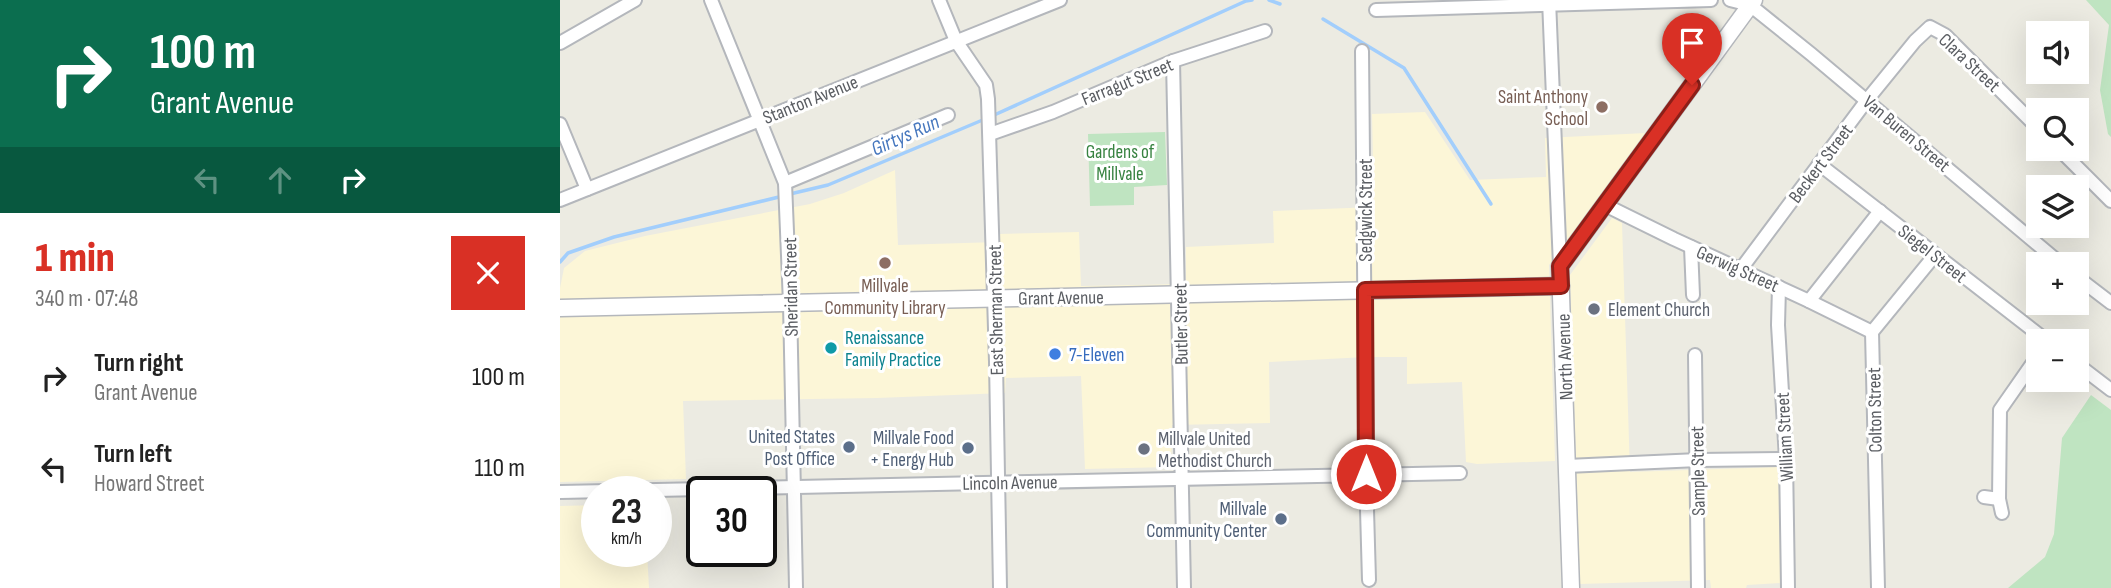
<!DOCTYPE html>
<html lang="en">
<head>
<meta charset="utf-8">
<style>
	:root { --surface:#fff; --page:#f2f2f2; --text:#222; --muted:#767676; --accent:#d93025 }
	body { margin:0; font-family:"Sofia Sans Condensed",sans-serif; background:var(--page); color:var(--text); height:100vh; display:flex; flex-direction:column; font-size:26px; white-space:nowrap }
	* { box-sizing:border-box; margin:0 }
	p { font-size:23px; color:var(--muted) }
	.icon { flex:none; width:38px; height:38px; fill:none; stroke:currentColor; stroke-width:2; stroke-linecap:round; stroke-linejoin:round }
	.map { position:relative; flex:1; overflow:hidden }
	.sheet { display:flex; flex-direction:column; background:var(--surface); width:560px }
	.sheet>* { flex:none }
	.banner { background:#0b6e4f; color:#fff; overflow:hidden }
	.buttons { position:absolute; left:1466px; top:21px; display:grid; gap:14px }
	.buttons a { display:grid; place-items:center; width:63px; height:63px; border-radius:0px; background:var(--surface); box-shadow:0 7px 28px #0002; font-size:35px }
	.speed { position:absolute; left:21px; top:476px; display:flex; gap:14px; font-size:35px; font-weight:700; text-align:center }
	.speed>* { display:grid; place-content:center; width:91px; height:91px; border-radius:50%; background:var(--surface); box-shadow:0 7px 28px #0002; line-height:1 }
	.speed small { font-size:18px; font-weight:400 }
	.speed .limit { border:4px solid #111; border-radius:10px; background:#fff; color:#111 }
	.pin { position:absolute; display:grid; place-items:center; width:60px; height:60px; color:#fff; margin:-72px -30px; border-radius:50% 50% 50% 0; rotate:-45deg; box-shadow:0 0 7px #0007 }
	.pin .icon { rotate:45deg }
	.me { position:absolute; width:77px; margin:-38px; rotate:0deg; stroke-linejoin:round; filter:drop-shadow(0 0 5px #0008) }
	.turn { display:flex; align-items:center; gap:24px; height:147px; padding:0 35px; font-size:32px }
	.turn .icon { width:91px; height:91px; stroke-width:2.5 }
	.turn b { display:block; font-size:49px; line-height:60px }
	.lanes { display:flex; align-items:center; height:66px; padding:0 35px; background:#0003; justify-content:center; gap:35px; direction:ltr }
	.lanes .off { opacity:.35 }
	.round { display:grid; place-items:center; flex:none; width:74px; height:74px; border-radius:0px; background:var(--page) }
	.summary { display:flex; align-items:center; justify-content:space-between; height:119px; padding:0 35px }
	h1 { font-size:42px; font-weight:800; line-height:52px; color:var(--accent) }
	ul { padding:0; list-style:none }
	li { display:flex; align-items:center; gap:21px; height:91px; padding:0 35px }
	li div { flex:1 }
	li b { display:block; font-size:26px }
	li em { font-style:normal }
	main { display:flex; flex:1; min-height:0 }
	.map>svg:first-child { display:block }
	.commercial { fill:#fcf6d7 }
	.green { fill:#bfe4c1 }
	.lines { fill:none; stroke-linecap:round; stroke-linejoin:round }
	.stream { stroke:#a2cefc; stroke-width:3.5 }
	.minor-casing { stroke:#b4b7bc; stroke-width:16 }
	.tertiary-casing { stroke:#b4b7bc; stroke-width:19 }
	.minor { stroke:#fff; stroke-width:12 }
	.tertiary { stroke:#fff; stroke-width:16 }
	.route-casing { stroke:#8d1f18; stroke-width:18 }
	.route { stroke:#d93025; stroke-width:12 }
	.education-dot { fill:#8d6e63; stroke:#fff; stroke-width:2.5 }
	.worship-dot { fill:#6b7280; stroke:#fff; stroke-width:2.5 }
	.culture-dot { fill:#0f9aa8; stroke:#fff; stroke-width:2.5 }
	.shop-dot { fill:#3f7fe0; stroke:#fff; stroke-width:2.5 }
	.service-dot { fill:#5c6f8a; stroke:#fff; stroke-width:2.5 }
	.labels { text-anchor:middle; stroke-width:6; stroke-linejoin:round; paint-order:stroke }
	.street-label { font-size:19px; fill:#5a5d62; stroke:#fff }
	.education-label { font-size:19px; fill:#785e54; stroke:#fff; text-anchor:end }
	.park-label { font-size:19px; fill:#388341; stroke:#fff }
	.worship-label { font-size:19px; fill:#5b616d; stroke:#fff; text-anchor:start }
	.culture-label { font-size:19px; fill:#0d838f; stroke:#fff; text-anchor:start }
	.shop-label { font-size:19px; fill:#366cbe; stroke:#fff; text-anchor:start }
	.service-label { font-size:19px; fill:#4e5e75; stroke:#fff; text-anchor:end }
	.water-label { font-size:21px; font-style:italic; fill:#4677be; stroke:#fff }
</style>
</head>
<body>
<main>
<section class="sheet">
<div class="banner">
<div class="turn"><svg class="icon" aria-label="right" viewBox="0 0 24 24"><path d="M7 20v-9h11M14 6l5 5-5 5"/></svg><div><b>100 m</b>Grant Avenue</div></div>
<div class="lanes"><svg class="icon off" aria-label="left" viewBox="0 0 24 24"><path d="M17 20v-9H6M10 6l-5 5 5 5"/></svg><svg class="icon off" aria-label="ahead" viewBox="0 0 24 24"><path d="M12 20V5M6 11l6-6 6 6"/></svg><svg class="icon" aria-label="right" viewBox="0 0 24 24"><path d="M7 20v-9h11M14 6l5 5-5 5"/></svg></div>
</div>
<div class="summary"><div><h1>1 min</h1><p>340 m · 07:48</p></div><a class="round" style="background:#d93025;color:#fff"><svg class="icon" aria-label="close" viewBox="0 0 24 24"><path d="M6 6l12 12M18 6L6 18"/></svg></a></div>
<ul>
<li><svg class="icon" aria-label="right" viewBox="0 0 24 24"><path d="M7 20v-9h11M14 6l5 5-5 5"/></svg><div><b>Turn right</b><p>Grant Avenue</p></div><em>100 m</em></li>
<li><svg class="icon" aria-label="left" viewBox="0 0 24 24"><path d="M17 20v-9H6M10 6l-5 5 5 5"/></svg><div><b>Turn left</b><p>Howard Street</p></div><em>110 m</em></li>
</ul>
</section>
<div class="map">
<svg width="1551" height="588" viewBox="0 0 1551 588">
	<rect width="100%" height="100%" fill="#ecebe2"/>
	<g class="commercial">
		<polygon points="865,112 910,180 986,177 985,138 1086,133 1087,135 989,265 995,461 917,464 906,462 902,382 847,384 847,357 806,357 709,362 710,423 612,425 611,467 525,469 521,376 446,378 445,393 317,398 123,401 126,479 0,482 0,288 4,268 25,251 85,236 250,204 284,193 335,170 338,245 438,242 439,234 519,232 521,286 626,284 626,247 714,243 713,211 814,207 812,114"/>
		<polygon points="1052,218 1062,223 1070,472 1218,467 1222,583 1187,585 1186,588 1151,588 1150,580 1020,584 1010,275"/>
		<polygon points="37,505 37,551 87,551 89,588 0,588 0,506"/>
	</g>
	<g class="green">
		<polygon points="1526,0 1551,0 1551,137 1548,134 1540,90 1549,25"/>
		<polygon points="605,132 607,185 574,187 574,205 530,206 528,134"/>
		<polygon points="1531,395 1551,410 1551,588 1448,588 1485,557 1494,534 1502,438"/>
	</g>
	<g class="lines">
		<g class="stream">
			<polyline points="709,0 720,4"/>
			<polyline points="763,19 844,68 931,204"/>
			<polyline points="432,116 686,1 692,0"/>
			<polyline points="230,194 268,185 425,119"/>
			<polyline points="0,262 8,253 54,237 223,196"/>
		</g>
		<g class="minor-casing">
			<g id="minor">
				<polyline points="151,0 225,183 230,304 236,588"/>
				<polyline points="379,0 396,41 426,85 428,99 436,362 440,588"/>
				<polyline points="989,0 1000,266"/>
				<polyline points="1170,0 1190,5 1251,54 1501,264"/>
				<polyline points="816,10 1151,0"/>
				<polyline points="0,43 75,0"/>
				<polyline points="802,51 806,474 809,580"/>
				<polyline points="613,61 624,588"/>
				<polyline points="0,124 27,189"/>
				<polyline points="430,134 493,112 613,61 705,31"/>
				<polyline points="1499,149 1551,201"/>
				<polyline points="1259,164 1487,341"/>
				<polyline points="225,183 388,115"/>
				<polyline points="0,200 500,0"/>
				<polyline points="1045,205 1114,239 1249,301 1312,332"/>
				<polyline points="1131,247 1133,295"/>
				<polyline points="1181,269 1307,100 1355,41 1370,27 1385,35 1479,129"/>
				<polyline points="1517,277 1551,303"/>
				<polyline points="1219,287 1218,325 1226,459 1228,588"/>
				<polyline points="1249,301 1320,211"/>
				<polyline points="1135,355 1138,588"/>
				<polyline points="1517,364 1551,390"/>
				<polyline points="1007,466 1138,460 1226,459"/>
				<polyline points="0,492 900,473"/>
				<polyline points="1424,497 1439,499"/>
				<polyline points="1442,513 1439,499 1440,410 1479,354"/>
				<polyline points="1318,588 1312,332 1375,255"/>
			</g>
		</g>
		<g class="tertiary-casing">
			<g id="tertiary">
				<polyline points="0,308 1001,286"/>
				<polyline points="1011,588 1000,266 1194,0"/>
			</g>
		</g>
		<use href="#minor" class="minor"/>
		<use href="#tertiary" class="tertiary"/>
	</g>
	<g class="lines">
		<g class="route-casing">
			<polyline id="route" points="806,474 805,290 1001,286 1000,266 1132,85"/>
		</g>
		<use href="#route" class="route"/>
	</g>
	<g class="education-dot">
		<circle cx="1042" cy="107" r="7"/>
		<circle cx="325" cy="263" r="7"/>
	</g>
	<g class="worship-dot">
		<circle cx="1034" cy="309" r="7"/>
		<circle cx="584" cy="449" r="7"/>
	</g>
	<circle class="culture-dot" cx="271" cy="348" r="7"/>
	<circle class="shop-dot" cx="495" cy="354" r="7"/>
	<g class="service-dot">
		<circle cx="289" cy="447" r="7"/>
		<circle cx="408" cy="448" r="7"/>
		<circle cx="721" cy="519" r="7"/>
	</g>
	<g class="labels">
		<g class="street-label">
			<text transform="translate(1410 62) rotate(43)" y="7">Clara Street</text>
			<text transform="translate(567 81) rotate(-22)" y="7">Farragut Street</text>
			<text transform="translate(250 99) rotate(-22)" y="7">Stanton Avenue</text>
			<text transform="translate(1347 133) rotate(40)" y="7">Van Buren Street</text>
			<text transform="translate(1260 163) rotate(-53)" y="7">Beckert Street</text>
			<text transform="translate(805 210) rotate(-90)" y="7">Sedgwick Street</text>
			<text transform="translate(1373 253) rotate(38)" y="7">Siegel Street</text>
			<text transform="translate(1178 268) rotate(24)" y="7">Gerwig Street</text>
			<text transform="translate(230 287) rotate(-91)" y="7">Sheridan Street</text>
			<text transform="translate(501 297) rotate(-1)" y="7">Grant Avenue</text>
			<text transform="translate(435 310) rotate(-91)" y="7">East Sherman Street</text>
			<text transform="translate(620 324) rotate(-91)" y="7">Butler Street</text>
			<text transform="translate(1004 357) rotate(-92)" y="7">North Avenue</text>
			<text transform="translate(1314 410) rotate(-91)" y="7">Colton Street</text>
			<text transform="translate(1224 437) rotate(-93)" y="7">William Street</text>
			<text transform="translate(1137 471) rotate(-91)" y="7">Sample Street</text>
			<text transform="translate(450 482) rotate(-1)" y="7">Lincoln Avenue</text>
		</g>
		<g class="education-label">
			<text x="1028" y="103">Saint Anthony<tspan x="1028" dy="22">School</tspan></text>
			<text x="325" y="292" text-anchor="middle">Millvale<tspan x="325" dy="22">Community Library</tspan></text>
		</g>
		<g class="park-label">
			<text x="560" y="158">Gardens of<tspan x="560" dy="22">Millvale</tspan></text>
		</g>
		<g class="worship-label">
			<text x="1048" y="316">Element Church</text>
			<text x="598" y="445">Millvale United<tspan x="598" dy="22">Methodist Church</tspan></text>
		</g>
		<g class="culture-label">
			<text x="285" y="344">Renaissance<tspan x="285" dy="22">Family Practice</tspan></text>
		</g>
		<g class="shop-label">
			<text x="509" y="361">7-Eleven</text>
		</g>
		<g class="service-label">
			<text x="275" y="443">United States<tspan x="275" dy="22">Post Office</tspan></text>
			<text x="394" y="444">Millvale Food<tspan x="394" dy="22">+ Energy Hub</tspan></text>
			<text x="707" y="515">Millvale<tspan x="707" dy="22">Community Center</tspan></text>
		</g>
		<g class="water-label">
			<text transform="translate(345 135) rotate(-24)" y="7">Girtys Run</text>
		</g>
	</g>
</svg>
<div class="buttons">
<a><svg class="icon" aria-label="sound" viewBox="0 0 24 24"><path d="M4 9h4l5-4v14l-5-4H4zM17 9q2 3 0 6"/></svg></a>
<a><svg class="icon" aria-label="search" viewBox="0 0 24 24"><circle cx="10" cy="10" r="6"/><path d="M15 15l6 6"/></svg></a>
<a><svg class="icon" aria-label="layers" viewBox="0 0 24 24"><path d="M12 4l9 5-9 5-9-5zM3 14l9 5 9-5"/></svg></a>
<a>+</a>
<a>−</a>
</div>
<div class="speed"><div>23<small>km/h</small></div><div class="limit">30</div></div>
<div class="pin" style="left:1132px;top:85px;background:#d93025"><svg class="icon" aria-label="arrive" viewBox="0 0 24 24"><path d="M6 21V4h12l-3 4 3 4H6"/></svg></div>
<svg class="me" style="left:806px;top:474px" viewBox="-20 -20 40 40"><circle r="17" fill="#d93025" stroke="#fff" stroke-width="3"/><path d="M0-11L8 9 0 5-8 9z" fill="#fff"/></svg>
</div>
</main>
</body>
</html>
